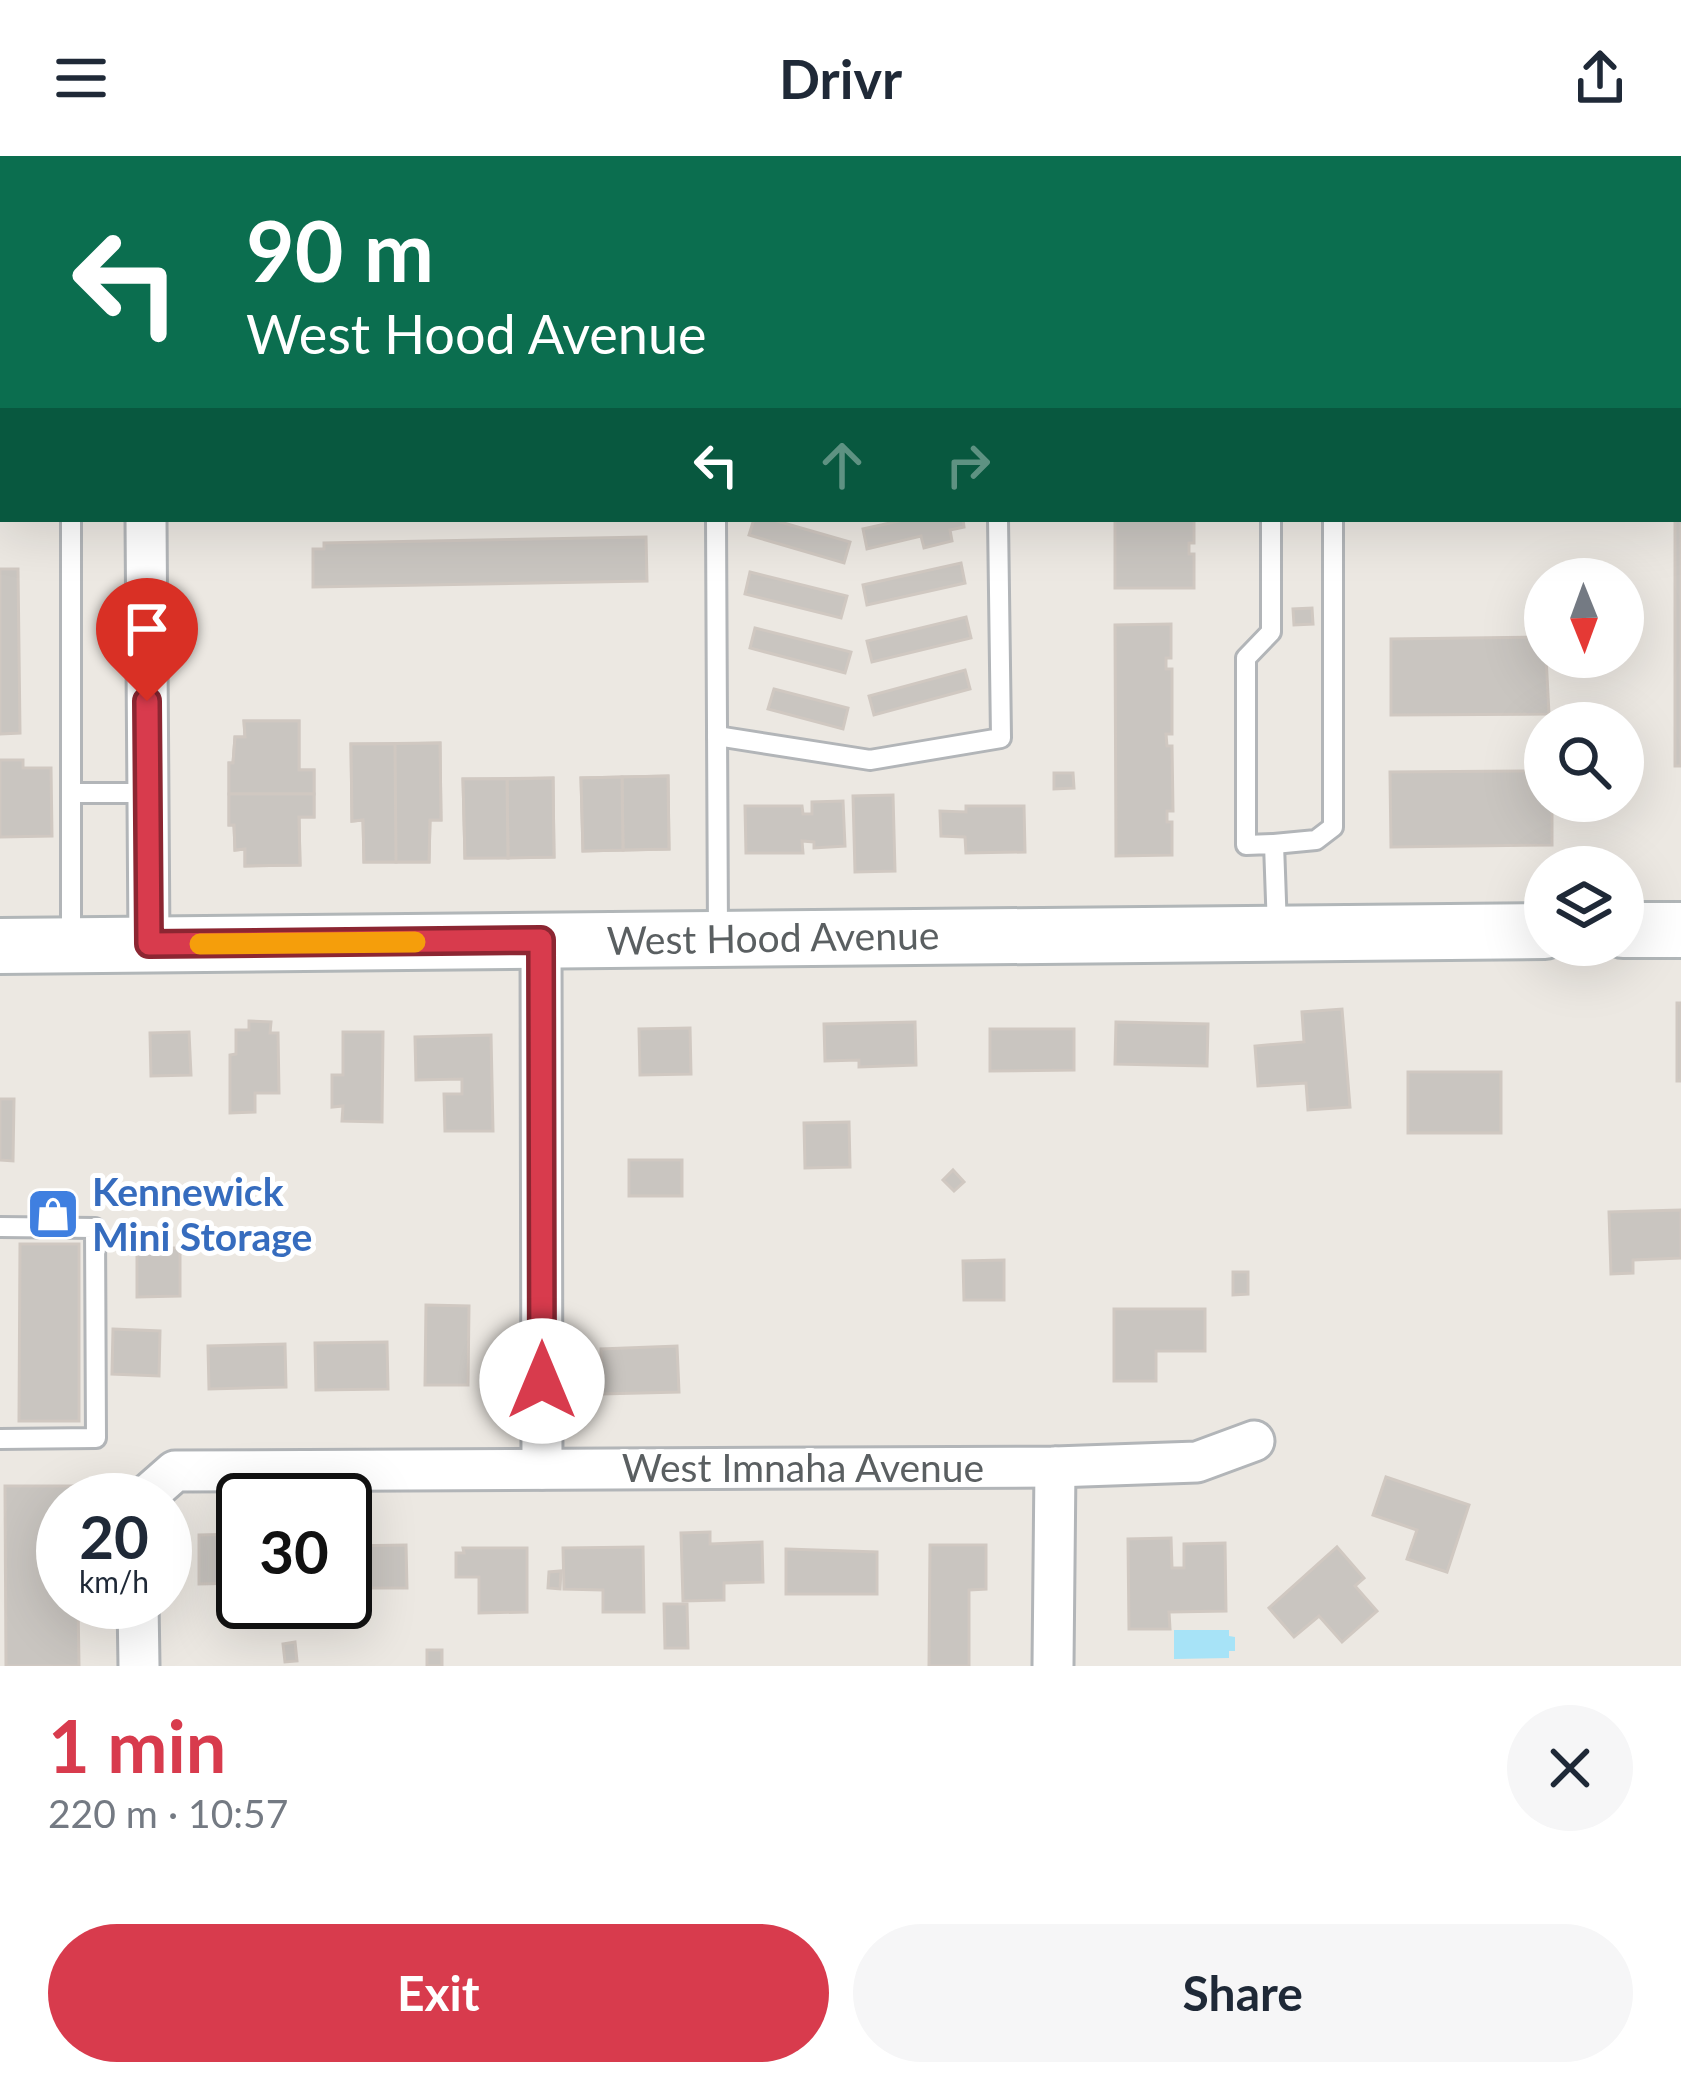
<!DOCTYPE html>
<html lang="en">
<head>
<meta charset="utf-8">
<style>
	:root { --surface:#fff; --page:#f6f6f7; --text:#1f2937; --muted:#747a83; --accent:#d83b4d }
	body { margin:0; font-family:Lato,sans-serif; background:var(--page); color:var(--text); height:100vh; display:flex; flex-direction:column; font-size:45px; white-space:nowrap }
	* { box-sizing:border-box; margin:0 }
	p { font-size:39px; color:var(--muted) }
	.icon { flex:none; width:66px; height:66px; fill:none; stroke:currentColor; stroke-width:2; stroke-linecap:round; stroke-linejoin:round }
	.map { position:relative; height:1510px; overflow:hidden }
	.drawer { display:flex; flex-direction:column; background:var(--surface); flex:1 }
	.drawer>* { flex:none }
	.banner { position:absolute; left:0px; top:0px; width:1683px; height:366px; box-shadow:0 12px 48px #0002; background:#0b6e4f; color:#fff; overflow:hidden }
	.needle { width:78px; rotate:179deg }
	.fabs { position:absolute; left:1524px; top:402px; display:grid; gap:24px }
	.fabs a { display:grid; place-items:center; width:120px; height:120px; border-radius:50%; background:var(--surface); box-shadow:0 12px 48px #0002; font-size:60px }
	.speed { position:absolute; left:36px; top:1317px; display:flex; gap:24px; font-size:60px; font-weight:700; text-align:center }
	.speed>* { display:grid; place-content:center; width:156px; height:156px; border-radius:50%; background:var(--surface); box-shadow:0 12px 48px #0002; line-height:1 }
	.speed small { font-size:30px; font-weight:400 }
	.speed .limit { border:6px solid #111; border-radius:18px; background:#fff; color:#111 }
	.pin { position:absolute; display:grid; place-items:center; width:102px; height:102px; color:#fff; margin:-123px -51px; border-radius:50% 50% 50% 0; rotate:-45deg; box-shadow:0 0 12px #0007 }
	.pin .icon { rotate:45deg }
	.me { position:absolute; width:132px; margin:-66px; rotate:0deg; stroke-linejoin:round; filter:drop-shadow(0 0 9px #0008) }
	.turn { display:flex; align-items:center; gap:42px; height:252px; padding:0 48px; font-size:54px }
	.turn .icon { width:156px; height:156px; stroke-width:2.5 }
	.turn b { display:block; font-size:84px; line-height:102px }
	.lanes { display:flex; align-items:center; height:114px; padding:0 48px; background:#0003; justify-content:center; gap:60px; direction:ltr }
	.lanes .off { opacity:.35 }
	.round { display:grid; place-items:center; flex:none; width:126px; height:126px; border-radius:63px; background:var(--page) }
	.headline { display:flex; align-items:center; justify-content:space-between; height:204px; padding:0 48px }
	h1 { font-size:72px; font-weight:700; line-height:90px; color:var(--accent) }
	.button { display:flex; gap:24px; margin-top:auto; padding:24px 48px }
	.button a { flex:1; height:138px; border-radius:72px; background:var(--accent); color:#fff; font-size:48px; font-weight:700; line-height:138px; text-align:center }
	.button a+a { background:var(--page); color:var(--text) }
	header { display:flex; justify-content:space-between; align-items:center; height:156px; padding:0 48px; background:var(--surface); font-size:54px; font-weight:700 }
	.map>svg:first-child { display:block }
	.water { fill:#a7e3f7 }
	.building { fill:#c9c5c0; stroke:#d0c8c1; stroke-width:3 }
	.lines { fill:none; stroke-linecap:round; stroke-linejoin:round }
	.lane-casing { stroke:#b2b5b8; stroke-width:24 }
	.street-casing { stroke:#b2b5b8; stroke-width:45 }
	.secondary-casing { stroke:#b1b6b8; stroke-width:60 }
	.lane { stroke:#fff; stroke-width:18 }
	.street { stroke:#fff; stroke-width:39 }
	.secondary { stroke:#fff; stroke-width:54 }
	.route-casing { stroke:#8c2632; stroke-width:30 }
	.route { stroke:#d83b4d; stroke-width:21 }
	.slow { stroke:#f59e0b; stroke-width:21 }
	.labels { text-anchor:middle; stroke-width:10; stroke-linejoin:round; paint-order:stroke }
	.street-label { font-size:39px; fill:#5a5f61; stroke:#fff }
	.shop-label { font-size:39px; font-weight:bold; fill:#366cbe; stroke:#fff; text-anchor:start }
</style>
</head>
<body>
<header><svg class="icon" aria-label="menu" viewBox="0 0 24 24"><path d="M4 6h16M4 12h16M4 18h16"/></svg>Drivr<svg class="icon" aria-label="share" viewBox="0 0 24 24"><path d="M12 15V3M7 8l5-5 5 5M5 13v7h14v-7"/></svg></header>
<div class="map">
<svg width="1681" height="1510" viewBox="0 0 1681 1510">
	<rect width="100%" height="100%" fill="#ece8e2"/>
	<polygon class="water" points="1174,1474 1229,1474 1229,1480 1235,1481 1235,1495 1229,1495 1229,1502 1174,1503"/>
	<g class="building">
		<polygon points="0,0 56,3 3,3 0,163"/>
		<polygon points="867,0 943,0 944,3 868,3"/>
		<polygon points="1467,0 1522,0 1522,3 1468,3"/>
		<polygon points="0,188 2,351 0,351"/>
		<polygon points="1681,286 1681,610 1675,610 1675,363 1680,363"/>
		<polygon points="754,363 770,363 850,386 844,407 749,379"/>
		<polygon points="908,363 963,363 964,371 950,374 952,385 924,392 921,380 867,393 863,373"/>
		<polygon points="1115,363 1194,363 1194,387 1189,387 1189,398 1194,398 1194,432 1115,432"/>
		<polygon points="646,381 647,425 313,431 313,393 324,393 324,387"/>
		<polygon points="961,407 965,427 867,449 863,429"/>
		<polygon points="0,413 18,413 20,577 0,578"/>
		<polygon points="750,416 847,440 841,462 745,438"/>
		<polygon points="1312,452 1313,468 1294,469 1293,453"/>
		<polygon points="966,461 971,482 872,506 867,485"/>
		<polygon points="1171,468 1171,502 1166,502 1166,513 1172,513 1172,578 1166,578 1167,590 1172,590 1173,655 1167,655 1167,666 1172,666 1172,699 1116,700 1115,469"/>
		<polygon points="755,472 851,496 845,517 750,492"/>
		<polygon points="1545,481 1549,558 1391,559 1391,483"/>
		<polygon points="965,514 970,533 874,559 869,540"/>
		<polygon points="774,533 848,552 843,573 768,553"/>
		<polygon points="244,565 299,565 299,614 314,614 314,661 299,661 300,709 245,710 245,693 235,694 234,669 229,669 229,607 233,607 235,581 245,581"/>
		<polygon points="244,565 299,565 299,614 314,614 314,638 229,638 229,607 233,607 235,581 245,581"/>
		<polygon points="440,587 441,664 430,664 429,706 396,706 395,588"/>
		<polygon points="440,587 441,664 430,664 429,706 364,706 363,664 352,665 351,588"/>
		<polygon points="351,588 395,588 396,706 364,706 363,664 352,665"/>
		<polygon points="0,604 23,604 23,612 51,612 52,680 0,681"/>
		<polygon points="1545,615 1545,645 1552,645 1552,689 1391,691 1390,616"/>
		<polygon points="1054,617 1073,617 1074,632 1054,633"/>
		<polygon points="668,620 669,693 583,695 581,622"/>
		<polygon points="668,620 669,693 623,694 622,621"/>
		<polygon points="622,621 623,694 583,695 581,622"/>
		<polygon points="553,622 554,701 465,702 463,623"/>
		<polygon points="553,622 554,701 508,702 507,623"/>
		<polygon points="463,623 507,623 508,702 465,702"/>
		<polygon points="229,638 314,638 314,661 299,661 300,709 245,710 245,693 235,694 234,669 229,669"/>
		<polygon points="893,639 895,715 855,716 853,640"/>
		<polygon points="843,645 845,690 814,692 814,686 802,685 803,697 746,697 745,650 802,650 803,658 812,658 812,646"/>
		<polygon points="966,650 1024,650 1025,696 966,697 965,681 941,680 940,655 966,656"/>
		<rect x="1677" y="847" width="4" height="78"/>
		<polygon points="1342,853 1350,951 1308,954 1306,927 1258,930 1255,890 1304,886 1302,856"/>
		<polygon points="249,865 271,866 270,877 278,877 279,937 255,937 255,956 230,957 230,899 236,898 236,874 249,874"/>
		<polygon points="915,866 916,909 859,911 859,904 825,905 824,868"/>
		<polygon points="1116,866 1208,868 1207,910 1115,908"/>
		<polygon points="690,872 691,918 640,919 639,873"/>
		<polygon points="990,873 1074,873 1074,914 990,915"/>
		<polygon points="189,876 191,919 151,920 150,877"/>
		<polygon points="343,876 383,876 382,966 342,965 343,950 332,951 332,919 343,919"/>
		<polygon points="491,879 493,975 445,975 444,938 462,938 462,923 416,924 415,881"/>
		<rect x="1408" y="916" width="93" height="61"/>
		<polygon points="0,943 14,943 13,1005 0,1004"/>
		<polygon points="849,966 850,1011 805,1012 804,967"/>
		<rect x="629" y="1004" width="53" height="36"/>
		<polygon points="953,1014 964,1026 954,1035 943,1024"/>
		<polygon points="1681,1054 1681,1102 1633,1104 1633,1117 1611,1118 1609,1056"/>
		<polygon points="20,1088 79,1088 79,1265 19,1265"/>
		<polygon points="137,1092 180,1092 180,1140 137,1141"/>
		<polygon points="1004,1104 1004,1144 964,1144 963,1105"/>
		<polygon points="1233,1116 1248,1116 1248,1138 1233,1139"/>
		<polygon points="426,1149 469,1150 468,1229 425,1229"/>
		<polygon points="1114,1153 1205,1153 1205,1195 1156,1195 1156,1225 1114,1225"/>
		<polygon points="113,1173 160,1175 159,1220 112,1218"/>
		<polygon points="387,1186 388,1233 316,1234 315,1187"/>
		<polygon points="285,1188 286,1231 209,1233 208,1190"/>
		<polygon points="677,1190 679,1236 602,1238 601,1193"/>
		<polygon points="1386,1321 1469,1349 1447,1416 1407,1403 1417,1374 1373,1359"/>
		<polygon points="5,1330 78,1330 78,1344 63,1344 63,1446 78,1446 79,1510 6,1510"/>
		<polygon points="710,1376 710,1388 762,1386 763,1426 724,1427 724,1444 683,1445 681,1377"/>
		<polygon points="243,1378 243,1427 199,1428 199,1379"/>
		<polygon points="1171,1382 1172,1412 1184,1412 1184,1388 1225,1387 1226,1455 1169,1456 1170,1473 1129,1473 1128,1383"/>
		<polygon points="406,1389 407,1432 345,1432 345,1390"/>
		<polygon points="930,1389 986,1389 986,1433 969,1434 969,1510 929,1510"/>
		<polygon points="643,1391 644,1456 603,1456 603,1434 564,1433 563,1392"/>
		<polygon points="1337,1391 1364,1422 1355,1430 1377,1455 1342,1486 1319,1460 1294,1481 1269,1452"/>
		<polygon points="463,1392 527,1392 527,1456 479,1457 479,1421 456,1421 456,1397 464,1397"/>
		<polygon points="786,1393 877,1396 877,1438 786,1438"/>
		<polygon points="561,1415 560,1433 548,1432 549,1416"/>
		<polygon points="664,1448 687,1448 688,1492 665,1492"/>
		<polygon points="295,1486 297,1505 285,1506 283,1488"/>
		<rect x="427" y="1494" width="15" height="16"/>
	</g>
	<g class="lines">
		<g class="lane-casing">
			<g id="lane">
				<polyline points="71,0 71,3"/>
				<polyline points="715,0 715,3"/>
				<polyline points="992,0 992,3"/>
				<polyline points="1386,3 1386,0"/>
				<polyline points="1603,3 1605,0"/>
				<polyline points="71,363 71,784"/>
				<polyline points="716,363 718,778"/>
				<polyline points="1271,363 1271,476 1246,502 1246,689 1274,688 1277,773"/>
				<polyline points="717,580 870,604 1001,582 998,363"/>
				<polyline points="71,637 147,637"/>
				<polyline points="1274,688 1316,684 1333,671 1333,363"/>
				<polyline points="0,1071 95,1072 96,1282 0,1283"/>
			</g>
		</g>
		<g class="street-casing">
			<g id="street">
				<polyline points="144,0 144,3"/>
				<polyline points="146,363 149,788"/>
				<polyline points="541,785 542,1313"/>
				<polyline points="142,1344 175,1315 1055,1311 1197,1306 1254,1285"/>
				<polyline points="138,1446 139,1510"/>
				<polyline points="1053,1510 1055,1311"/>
			</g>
		</g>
		<g class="secondary-casing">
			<g id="secondary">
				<polyline points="1623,774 1681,774"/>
				<polyline points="0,790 1545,775"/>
			</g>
		</g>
		<use href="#lane" class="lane"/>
		<use href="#street" class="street"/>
		<use href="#secondary" class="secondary"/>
	</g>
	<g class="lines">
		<g class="route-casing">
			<polyline id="route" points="147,545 149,788 541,784 542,1225"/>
		</g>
		<use href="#route" class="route"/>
		<polyline class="slow" points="200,788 415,786"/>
	</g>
	<defs>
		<g id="shop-square" transform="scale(2.7)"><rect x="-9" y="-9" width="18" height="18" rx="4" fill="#3f7fe0" stroke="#fff"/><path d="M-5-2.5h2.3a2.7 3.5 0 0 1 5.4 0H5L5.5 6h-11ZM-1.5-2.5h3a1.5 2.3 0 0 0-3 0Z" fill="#fff"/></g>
	</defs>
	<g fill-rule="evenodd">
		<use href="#shop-square" x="53" y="1058"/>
	</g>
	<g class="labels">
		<g class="street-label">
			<text transform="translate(773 782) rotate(-1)" y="14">West Hood Avenue</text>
			<text x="803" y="1326">West Imnaha Avenue</text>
		</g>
		<g class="shop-label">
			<text x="92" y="1050">Kennewick<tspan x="92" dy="45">Mini Storage</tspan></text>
		</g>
	</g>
</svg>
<div class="fabs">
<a><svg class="needle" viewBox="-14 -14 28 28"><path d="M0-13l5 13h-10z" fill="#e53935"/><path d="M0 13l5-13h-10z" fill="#747a83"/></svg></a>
<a><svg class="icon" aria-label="search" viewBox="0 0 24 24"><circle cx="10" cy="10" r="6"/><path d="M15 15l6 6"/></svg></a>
<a><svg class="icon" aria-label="layers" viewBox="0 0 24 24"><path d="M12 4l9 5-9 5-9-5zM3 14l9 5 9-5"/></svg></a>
</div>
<div class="speed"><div>20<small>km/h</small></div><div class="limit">30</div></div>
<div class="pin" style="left:147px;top:545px;background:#d93025"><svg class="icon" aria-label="arrive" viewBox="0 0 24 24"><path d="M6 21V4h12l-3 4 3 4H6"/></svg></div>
<svg class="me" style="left:542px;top:1225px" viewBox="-20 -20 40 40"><circle r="19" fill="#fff"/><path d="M0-13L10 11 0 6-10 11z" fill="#d83b4d"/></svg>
<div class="banner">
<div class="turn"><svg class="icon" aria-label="left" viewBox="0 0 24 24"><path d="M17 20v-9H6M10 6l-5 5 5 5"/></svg><div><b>90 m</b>West Hood Avenue</div></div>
<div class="lanes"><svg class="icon" aria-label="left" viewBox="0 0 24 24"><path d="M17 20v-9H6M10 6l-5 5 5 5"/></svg><svg class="icon off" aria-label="ahead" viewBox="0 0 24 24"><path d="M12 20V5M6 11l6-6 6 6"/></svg><svg class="icon off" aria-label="right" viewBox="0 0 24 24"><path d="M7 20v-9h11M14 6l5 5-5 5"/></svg></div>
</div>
</div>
<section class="drawer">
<div class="headline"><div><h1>1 min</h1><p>220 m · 10:57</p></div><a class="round"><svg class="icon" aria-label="close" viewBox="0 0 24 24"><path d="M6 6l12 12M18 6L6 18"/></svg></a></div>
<div class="button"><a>Exit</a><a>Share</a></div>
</section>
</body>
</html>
